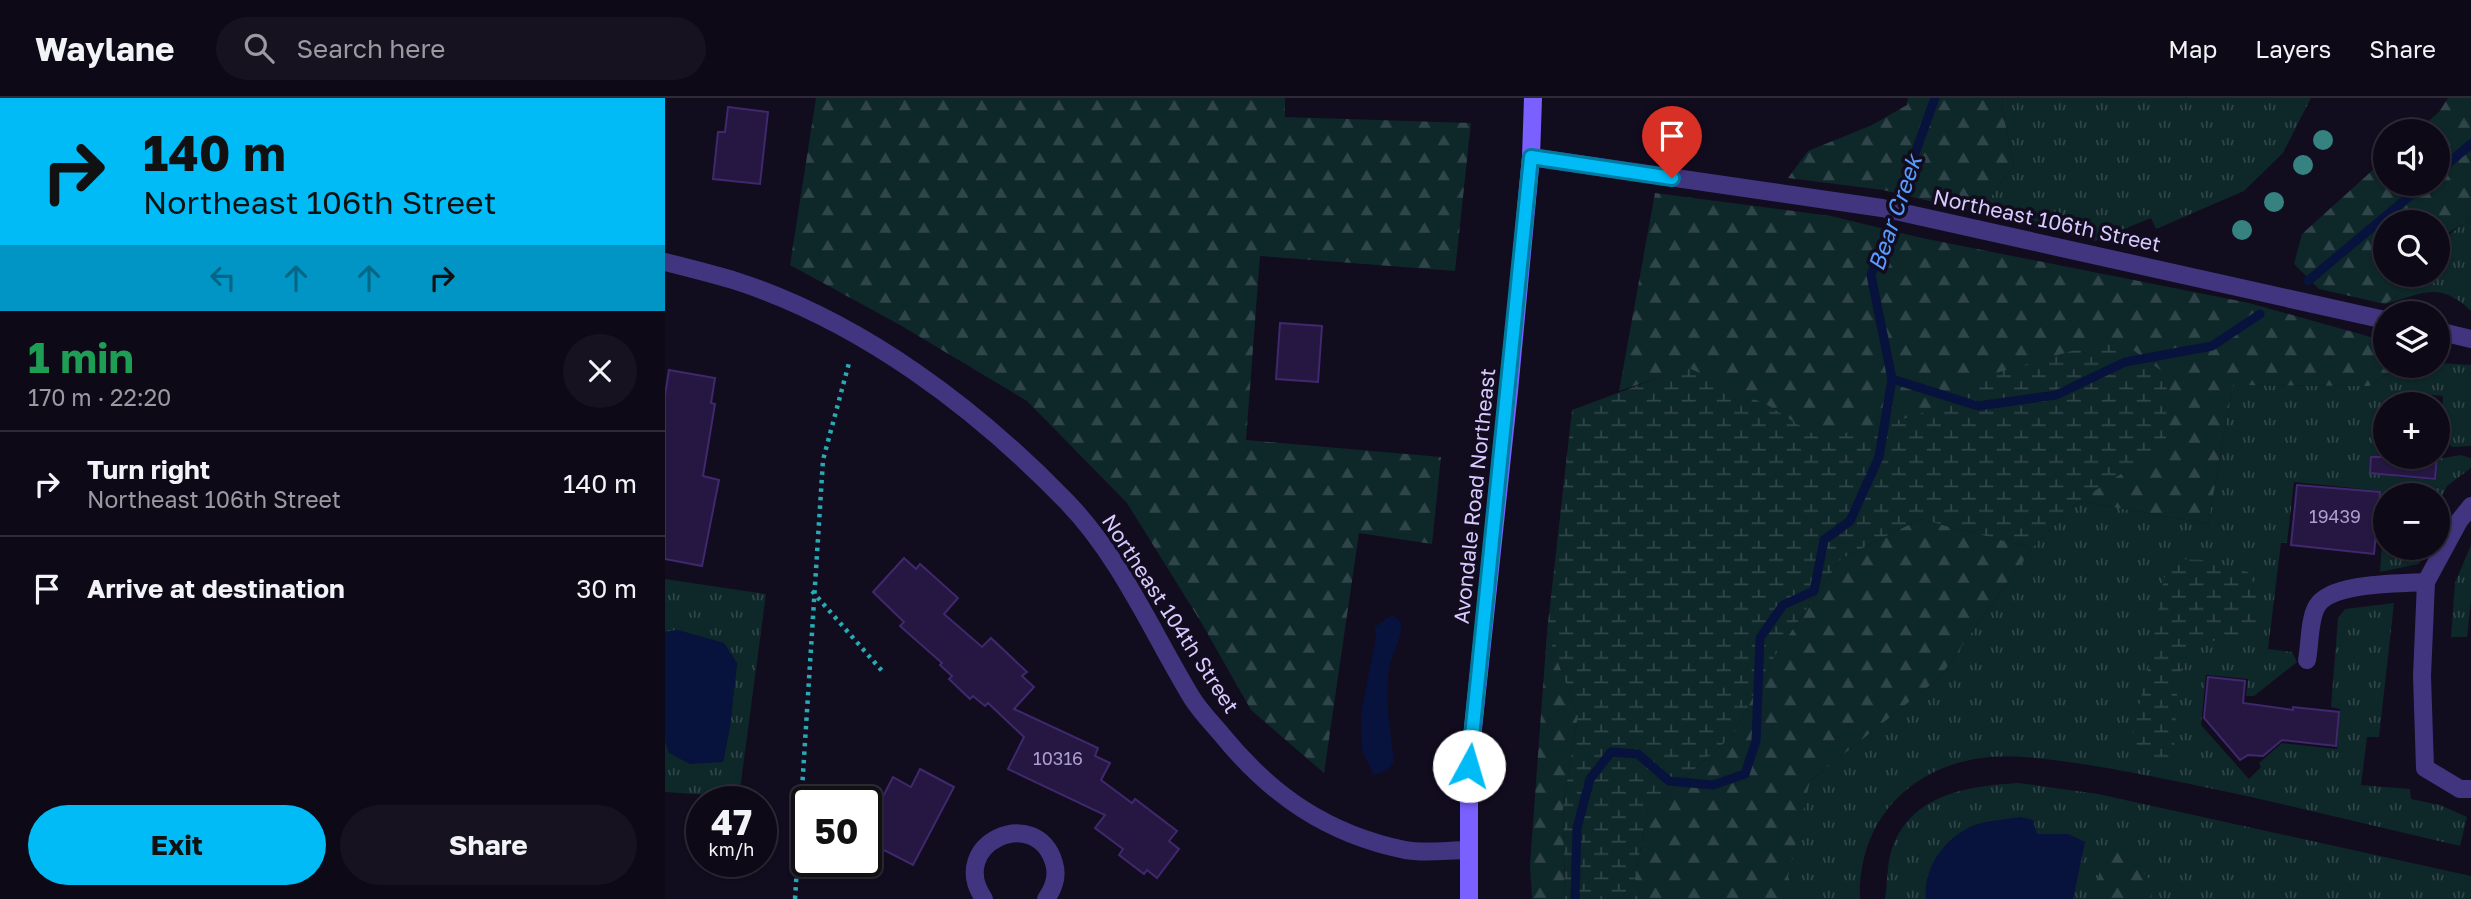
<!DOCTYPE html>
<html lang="en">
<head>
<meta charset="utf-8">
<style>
	:root { --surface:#0e0917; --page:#171220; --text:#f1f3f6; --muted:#9b9aa1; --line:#2e2a36; --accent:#00bbf5 }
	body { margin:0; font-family:"Golos Text",sans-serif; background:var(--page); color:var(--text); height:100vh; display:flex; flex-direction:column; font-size:26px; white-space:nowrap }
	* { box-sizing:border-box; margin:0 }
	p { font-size:23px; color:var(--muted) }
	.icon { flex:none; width:38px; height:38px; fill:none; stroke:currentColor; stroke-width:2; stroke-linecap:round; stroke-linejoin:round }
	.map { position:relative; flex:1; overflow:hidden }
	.drawer { display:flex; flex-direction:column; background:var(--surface); width:665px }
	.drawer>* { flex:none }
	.hud { background:#00bbf5; color:#111; overflow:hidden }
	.tools { position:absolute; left:1708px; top:21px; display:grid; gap:14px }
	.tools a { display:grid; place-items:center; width:77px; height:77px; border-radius:50%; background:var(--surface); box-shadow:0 2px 5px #0004,0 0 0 2px var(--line); font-size:35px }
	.speed { position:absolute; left:21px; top:688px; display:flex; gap:14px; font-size:35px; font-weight:700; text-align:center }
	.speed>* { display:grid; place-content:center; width:91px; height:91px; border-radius:50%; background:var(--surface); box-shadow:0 2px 5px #0004,0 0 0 2px var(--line); line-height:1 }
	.speed small { font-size:18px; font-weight:400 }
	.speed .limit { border:4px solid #111; border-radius:10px; background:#fff; color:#111 }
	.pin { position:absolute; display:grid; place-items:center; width:60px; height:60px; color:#fff; margin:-72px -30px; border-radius:50% 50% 50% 0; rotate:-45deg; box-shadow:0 0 7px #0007 }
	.pin .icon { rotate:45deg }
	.me { position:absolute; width:77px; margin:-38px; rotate:6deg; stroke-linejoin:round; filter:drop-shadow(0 0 5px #0008) }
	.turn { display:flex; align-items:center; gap:24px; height:147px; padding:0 28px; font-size:32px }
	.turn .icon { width:91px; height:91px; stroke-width:2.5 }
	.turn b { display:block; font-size:49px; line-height:60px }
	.lanes { display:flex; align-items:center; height:66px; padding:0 28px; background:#0003; justify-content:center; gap:35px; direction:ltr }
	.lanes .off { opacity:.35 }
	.round { display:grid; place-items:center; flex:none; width:74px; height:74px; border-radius:37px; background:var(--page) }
	.headline { display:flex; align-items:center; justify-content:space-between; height:119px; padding:0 28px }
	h1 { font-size:42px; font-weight:700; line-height:52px; color:#1e9e55 }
	.button { display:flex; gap:14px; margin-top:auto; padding:14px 28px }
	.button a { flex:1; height:80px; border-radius:42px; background:var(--accent); color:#111; font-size:28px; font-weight:700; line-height:80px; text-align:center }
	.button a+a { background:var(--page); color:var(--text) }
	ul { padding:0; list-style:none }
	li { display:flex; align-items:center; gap:21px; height:105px; padding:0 28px; border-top:2px solid var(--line) }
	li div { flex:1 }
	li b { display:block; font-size:26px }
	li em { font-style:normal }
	header { display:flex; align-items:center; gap:42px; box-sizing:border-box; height:98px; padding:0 35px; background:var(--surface); border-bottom:2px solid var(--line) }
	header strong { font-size:33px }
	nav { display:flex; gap:38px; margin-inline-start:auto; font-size:24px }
	.search { width:490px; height:63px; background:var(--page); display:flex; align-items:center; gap:18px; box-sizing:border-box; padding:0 24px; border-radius:38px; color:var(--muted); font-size:26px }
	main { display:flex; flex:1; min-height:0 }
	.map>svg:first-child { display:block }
	.grass { fill:url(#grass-tufts) }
	.forest { fill:url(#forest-firs) }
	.wetland { fill:url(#wetland-marsh) }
	.water { fill:#07133d }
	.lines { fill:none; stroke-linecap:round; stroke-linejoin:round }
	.stream { stroke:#07133d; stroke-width:9 }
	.building { fill:#251741; stroke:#3f286e; stroke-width:2 }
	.path { stroke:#29aab4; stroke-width:4.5; stroke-dasharray:3.5 5; stroke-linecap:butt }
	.service { stroke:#423580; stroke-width:18 }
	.minor { stroke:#423580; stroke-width:18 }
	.tertiary { stroke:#423580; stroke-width:18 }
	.secondary { stroke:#7a61ff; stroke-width:18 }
	.tree { fill:#358281 }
	.route-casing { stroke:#007a9f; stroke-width:18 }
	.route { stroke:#00bbf5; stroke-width:12 }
	.labels { text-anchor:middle; stroke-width:7; stroke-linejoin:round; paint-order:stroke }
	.number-label { font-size:18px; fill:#aa9dd0 }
	.street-label { font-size:21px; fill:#d7caff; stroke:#120c1f }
	.water-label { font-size:23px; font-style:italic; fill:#589bff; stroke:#120c1f }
</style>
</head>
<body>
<header>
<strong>Waylane</strong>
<div class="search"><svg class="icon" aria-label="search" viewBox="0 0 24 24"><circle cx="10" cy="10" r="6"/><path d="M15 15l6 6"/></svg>Search here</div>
<nav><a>Map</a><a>Layers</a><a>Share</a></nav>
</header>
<main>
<section class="drawer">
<div class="hud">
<div class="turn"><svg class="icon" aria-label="right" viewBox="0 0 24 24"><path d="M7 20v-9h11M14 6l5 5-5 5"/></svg><div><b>140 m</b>Northeast 106th Street</div></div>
<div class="lanes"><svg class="icon off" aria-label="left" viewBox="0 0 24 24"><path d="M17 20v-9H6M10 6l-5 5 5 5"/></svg><svg class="icon off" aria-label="ahead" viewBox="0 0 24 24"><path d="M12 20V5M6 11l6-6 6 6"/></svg><svg class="icon off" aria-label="ahead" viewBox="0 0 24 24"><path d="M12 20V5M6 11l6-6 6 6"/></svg><svg class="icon" aria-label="right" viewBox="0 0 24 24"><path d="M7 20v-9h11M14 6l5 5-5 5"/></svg></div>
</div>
<div class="headline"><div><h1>1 min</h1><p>170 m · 22:20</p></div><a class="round"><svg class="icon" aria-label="close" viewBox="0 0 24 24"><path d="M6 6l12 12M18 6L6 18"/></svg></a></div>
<ul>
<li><svg class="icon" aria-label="right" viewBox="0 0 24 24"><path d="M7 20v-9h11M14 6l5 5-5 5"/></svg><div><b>Turn right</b><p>Northeast 106th Street</p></div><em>140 m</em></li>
<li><svg class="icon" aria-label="arrive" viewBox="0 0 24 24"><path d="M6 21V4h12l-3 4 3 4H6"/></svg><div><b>Arrive at destination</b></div><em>30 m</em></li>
</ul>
<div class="button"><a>Exit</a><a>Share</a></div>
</section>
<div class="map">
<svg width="1806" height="801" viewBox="0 0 1806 801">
	<defs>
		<pattern id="grass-tufts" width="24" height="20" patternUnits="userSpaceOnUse" patternTransform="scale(1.75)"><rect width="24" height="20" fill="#0e2729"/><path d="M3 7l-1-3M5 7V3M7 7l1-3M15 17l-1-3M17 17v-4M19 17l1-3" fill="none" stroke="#304549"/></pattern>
		<pattern id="forest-firs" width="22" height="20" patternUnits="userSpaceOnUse" patternTransform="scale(1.75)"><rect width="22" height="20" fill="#0e2729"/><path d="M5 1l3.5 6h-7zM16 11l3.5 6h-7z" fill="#304549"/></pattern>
		<pattern id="wetland-marsh" width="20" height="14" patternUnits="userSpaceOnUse" patternTransform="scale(1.75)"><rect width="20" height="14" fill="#0e2729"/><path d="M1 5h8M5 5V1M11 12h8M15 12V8" fill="none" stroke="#304549"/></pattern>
	</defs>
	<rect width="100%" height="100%" fill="#120c1f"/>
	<g class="grass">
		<polygon points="1338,0 1646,0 1618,55 1579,93 1491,131 1486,120 1430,143 1314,115 1349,67 1337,10"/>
		<path d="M 1806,121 L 1806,213 C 1774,182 1758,196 1720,206 L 1760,177 L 1773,177 C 1773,145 1780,137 1806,121 Z"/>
		<path d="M 1773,265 L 1806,267 L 1806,348 L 1788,349 L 1776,342 L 1778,298 L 1737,294 L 1736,306 L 1720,306 L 1720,359 L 1732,359 L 1731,379 L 1771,382 L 1773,361 L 1795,357 L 1806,360 L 1806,370 L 1782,388 L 1773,406 L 1773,397 L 1720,397 L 1720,450 L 1769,450 L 1753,466 L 1715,474 L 1717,445 L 1711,445 L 1716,393 L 1629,384 L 1622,445 L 1616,445 L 1603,551 L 1627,554 L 1632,564 L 1589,598 L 1581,598 L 1583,581 L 1541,577 L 1536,627 L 1584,681 L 1596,669 L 1594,665 L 1617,645 L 1672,651 L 1675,611 L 1666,609 L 1673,520 L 1680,511 L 1729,505 L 1714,639 L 1702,639 L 1696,687 L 1745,691 L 1746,701 L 1775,707 L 1802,719 L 1795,748 C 1688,723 1582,696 1474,676 C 1432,668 1359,654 1317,660 C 1242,670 1193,725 1195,801 L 1132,801 L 1122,779 L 1145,683 L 1274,580 L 1367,450 L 1414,403 L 1543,426 L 1568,287 L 1704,288 L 1734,268 L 1773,268 Z"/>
		<polygon points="1806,447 1806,502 1802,539 1786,539 1790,485"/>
		<polygon points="0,481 101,496 74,699 0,694 0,643 5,655 58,664 65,628 72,565 13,532 0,534"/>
		<path d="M 1354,685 L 1433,696 L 1806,778 L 1806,801 L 1220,801 C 1222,788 1222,775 1224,762 C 1238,698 1298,688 1354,685 Z"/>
	</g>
	<g class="forest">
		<polygon points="151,0 620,0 620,19 806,25 790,173 595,158 581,342 776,359 767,446 694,435 659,675 586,612 536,524 462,405 362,303 235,227 125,167"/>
		<polygon points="1243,0 1338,0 1337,10 1349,67 1314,115 1218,92 1123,80 1143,53 1207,27 1242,7"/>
		<polygon points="1783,0 1806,0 1806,121 1783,135 1773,158 1773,124 1720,124 1720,177 1760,177 1720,206 1654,191 1629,166 1637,136 1720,61 1720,86 1773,86 1773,33 1752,33 1774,14"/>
		<polygon points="990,95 1166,118 1257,140 1584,205 1720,243 1720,268 1734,268 1704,288 1568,287 1543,426 1414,403 1139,376 1022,270 954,293"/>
		<polygon points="1255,421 1367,450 1274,580 1145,683 1123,779 1132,801 976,801 969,785 983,713 1068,637 1112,554 1176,461"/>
		<polygon points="882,534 913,618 898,707 900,801 867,801 865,766"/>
		<polygon points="1453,749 1489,786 1486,801 1429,801 1438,757"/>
	</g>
	<g class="wetland">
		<polygon points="1452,240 1502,277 1501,347 1414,403 1367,450 1255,421 1176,461 1112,554 1068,637 983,713 969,784 976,801 900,801 898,707 913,618 882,534 907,312 1022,269 1104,308 1156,341 1253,317 1331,275"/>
		<polygon points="1510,461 1542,462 1583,474 1596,500 1589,535 1548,543 1523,554 1513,582 1508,666 1486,666 1470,657 1467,636 1483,572 1499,480"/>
	</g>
	<g class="water">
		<path d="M 727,517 L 736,524 C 737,542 727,555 724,571 C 719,603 726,633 729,664 L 721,673 L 709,677 L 697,652 L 696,615 L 711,539 L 710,529 Z"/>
		<polygon points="13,532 59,545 72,565 65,628 58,664 25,666 4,655 0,643 0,534"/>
		<path d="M 1355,719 L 1368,722 L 1372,736 L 1403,736 L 1420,744 L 1408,801 L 1261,801 C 1258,771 1278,742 1305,729 C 1320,722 1339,722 1355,719 Z"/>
	</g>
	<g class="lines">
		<g class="stream">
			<polyline points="1773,74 1806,46"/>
			<polyline points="1643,183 1759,86"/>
			<polyline points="1227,281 1313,308 1391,297 1460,264 1547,248 1595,216"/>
			<polyline points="910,801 912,730 925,681 946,654 973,656 1004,683 1048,687 1080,676 1091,643 1095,540 1118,507 1149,493 1159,442 1185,423 1214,359 1227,281 1206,177 1270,0"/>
		</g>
	</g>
	<g class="building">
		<polygon points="63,9 103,14 95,86 48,81 53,34 60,34"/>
		<polygon points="615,225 657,228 653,284 611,281"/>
		<polygon points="4,272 50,280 46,305 50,306 38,378 54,382 37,468 0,461 0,297"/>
		<polygon points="1706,359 1772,359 1770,381 1705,375"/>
		<polygon points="1632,387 1715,394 1709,456 1626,447"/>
		<polygon points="239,460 251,471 255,466 293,500 279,516 317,549 326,540 362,574 357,578 369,589 349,611 433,650 430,658 445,665 436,682 467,705 470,701 512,733 504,743 514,751 492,780 482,772 479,776 454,757 458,751 430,730 440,717 343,671 359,639 323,605 320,608 308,598 305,601 284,581 287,578 275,567 277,565 235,528 239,524 208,494"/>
		<polygon points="1543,579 1580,583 1578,605 1628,612 1628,609 1674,614 1671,648 1617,642 1598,658 1583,657 1575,662 1539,620"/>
		<polygon points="255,671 289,689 248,767 201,743 201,731 228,679 246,689"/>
	</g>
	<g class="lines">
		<g class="path">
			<polyline points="147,493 218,574"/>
			<polyline points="130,801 158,362 184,265"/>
		</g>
		<g class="service">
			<polyline points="1806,408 1794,423 1761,484 1757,578 1760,670 1795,691 1806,691"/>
			<path d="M 1642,562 C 1645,547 1644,521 1652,508 C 1666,484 1735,486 1761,484"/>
		</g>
		<g class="minor">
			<polyline points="866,59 1217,110 1720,222"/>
			<polyline points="1773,233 1806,241"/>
			<path d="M 319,801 C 281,746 371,705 389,765 C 393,778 389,790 381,801"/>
		</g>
		<path class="tertiary" d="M 0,164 C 24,170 48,176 71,183 C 197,224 311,310 402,404 C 456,460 487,534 527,600 C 535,613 547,625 557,637 C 606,697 662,736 740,752 C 760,756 783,752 803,752"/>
		<polyline class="secondary" points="804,801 804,668 844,293 866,59 868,0"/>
	</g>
	<g class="tree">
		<circle cx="1658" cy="42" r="10"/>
		<circle cx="1638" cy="67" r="10"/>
		<circle cx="1609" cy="104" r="10"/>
		<circle cx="1577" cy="132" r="10"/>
	</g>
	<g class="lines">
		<g class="route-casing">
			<polyline id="route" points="804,668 866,59 1007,80"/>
		</g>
		<use href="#route" class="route"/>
	</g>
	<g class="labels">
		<g class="number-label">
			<text x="1670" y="425">19439</text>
			<text x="393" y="667">10316</text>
		</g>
		<g class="street-label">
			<text transform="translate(1382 123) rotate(12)" y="7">Northeast 106th Street</text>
			<text transform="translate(810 398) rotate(-84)" y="7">Avondale Road Northeast</text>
			<text transform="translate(505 516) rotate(57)" y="7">Northeast 104th Street</text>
		</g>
		<g class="water-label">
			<text transform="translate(1230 115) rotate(-71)" y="8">Bear Creek</text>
		</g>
	</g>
</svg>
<div class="tools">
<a><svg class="icon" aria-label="sound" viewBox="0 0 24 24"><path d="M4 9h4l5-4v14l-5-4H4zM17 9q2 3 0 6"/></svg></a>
<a><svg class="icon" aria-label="search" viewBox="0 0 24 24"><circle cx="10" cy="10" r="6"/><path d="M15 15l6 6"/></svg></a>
<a><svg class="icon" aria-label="layers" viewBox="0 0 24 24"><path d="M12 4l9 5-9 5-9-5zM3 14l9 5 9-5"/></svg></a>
<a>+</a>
<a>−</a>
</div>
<div class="speed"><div>47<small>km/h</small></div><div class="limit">50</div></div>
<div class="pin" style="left:1007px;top:80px;background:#d93025"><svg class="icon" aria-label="arrive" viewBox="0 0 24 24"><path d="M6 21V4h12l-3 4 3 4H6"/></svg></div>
<svg class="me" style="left:804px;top:668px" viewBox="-20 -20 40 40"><circle r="19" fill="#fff"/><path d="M0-13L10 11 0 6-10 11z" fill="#00bbf5"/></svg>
</div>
</main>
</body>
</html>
